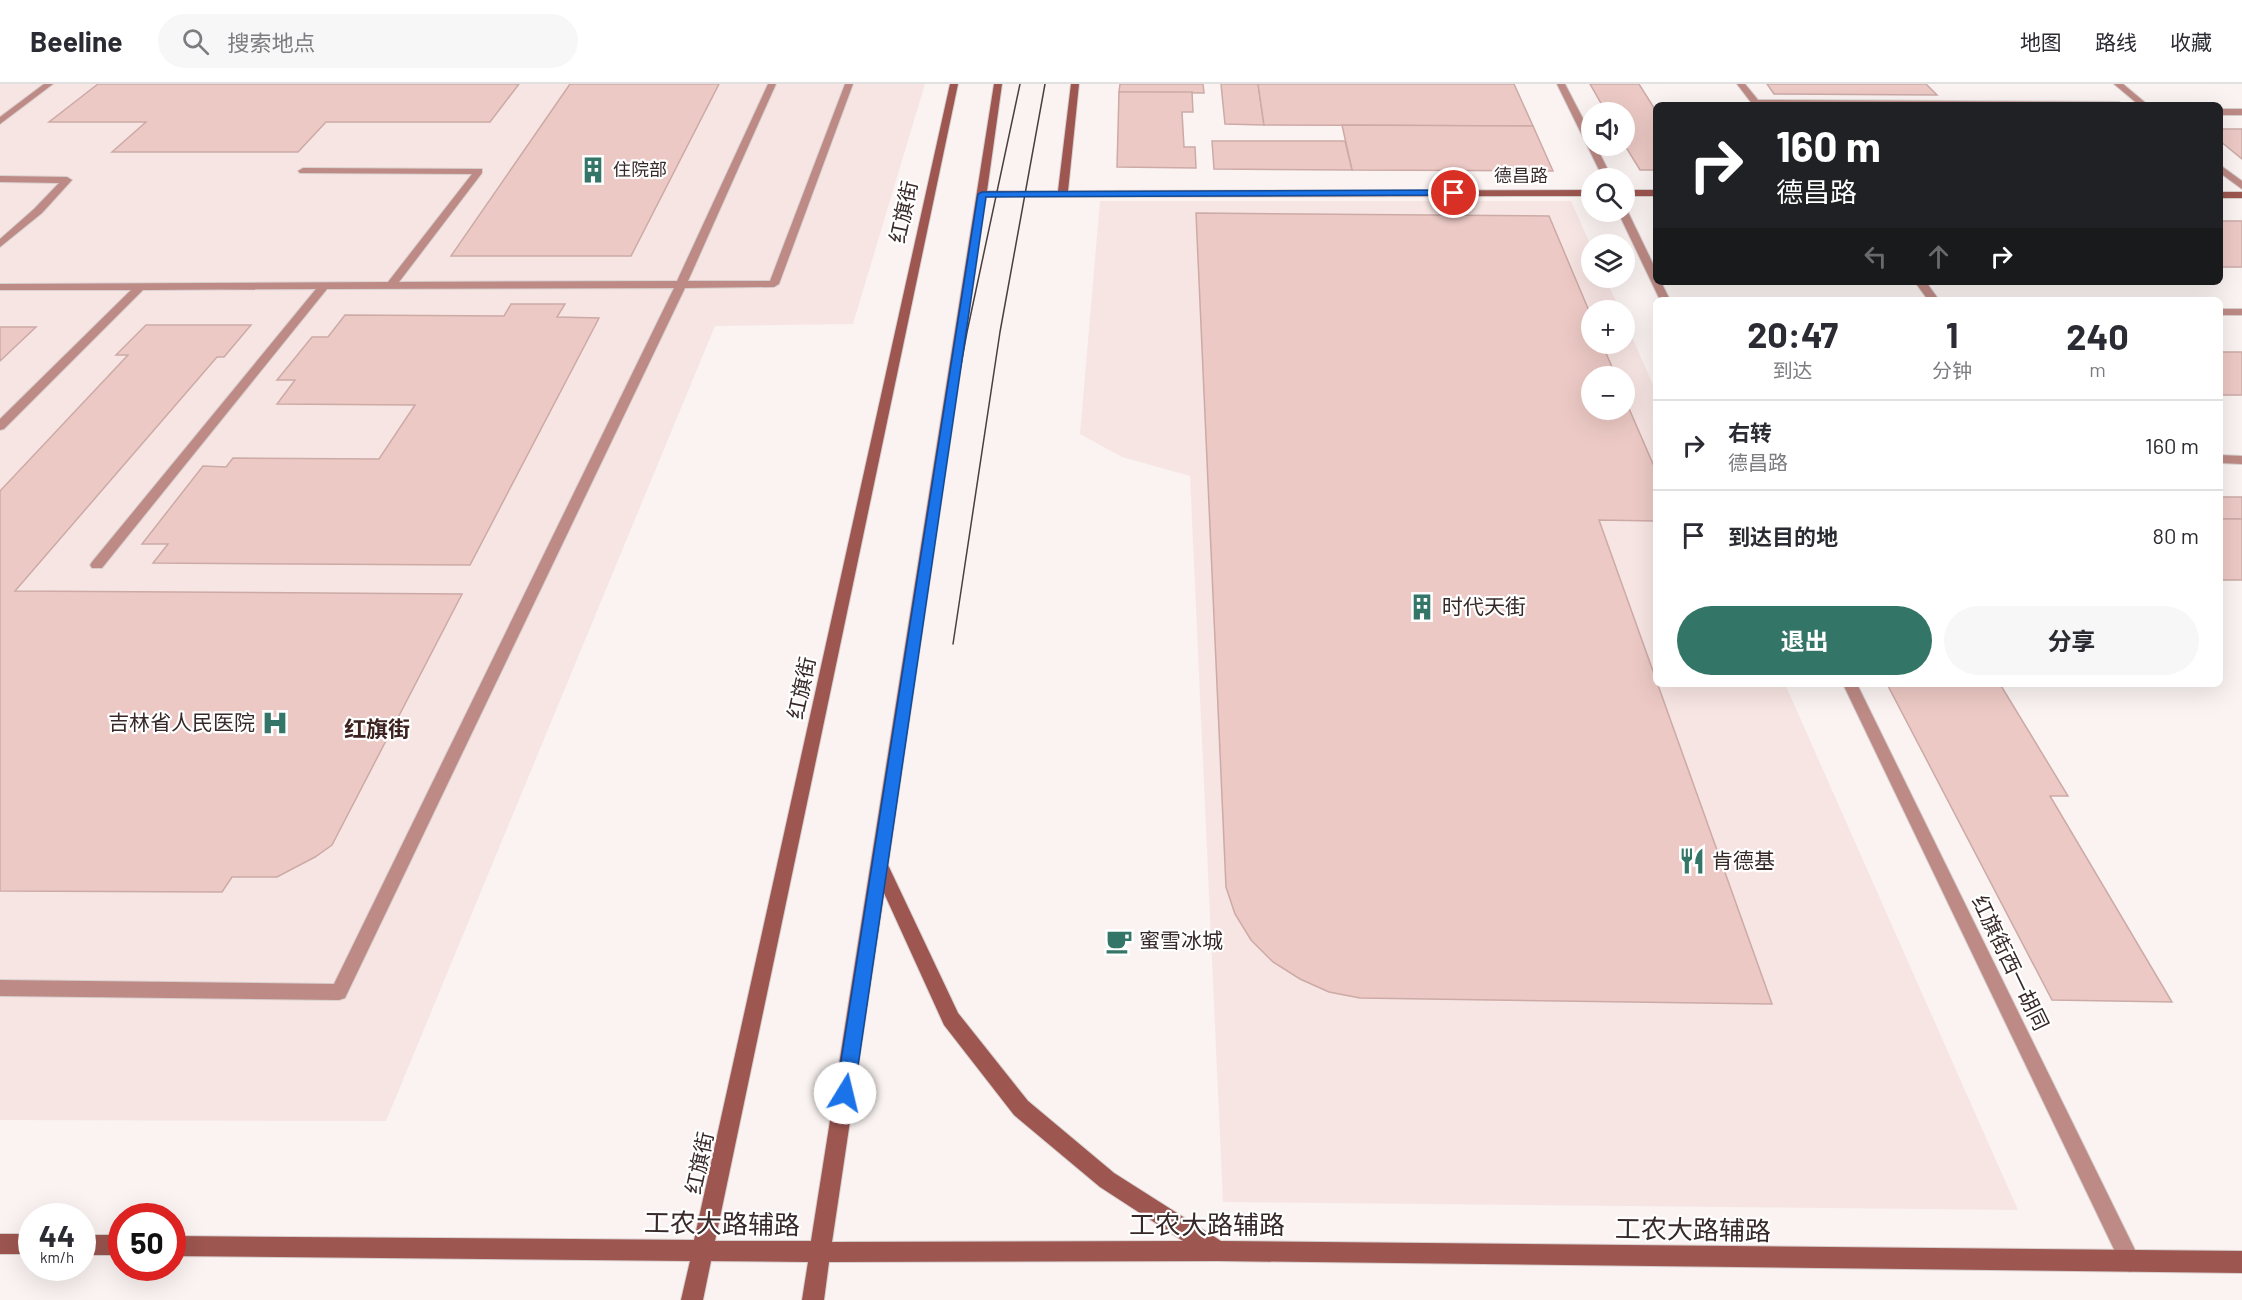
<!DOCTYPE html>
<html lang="zh">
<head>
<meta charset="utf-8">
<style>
	:root { --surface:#fff; --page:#f7f7f7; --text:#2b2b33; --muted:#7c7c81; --line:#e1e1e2; --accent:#337566 }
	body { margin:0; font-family:Barlow,"Noto Sans SC",sans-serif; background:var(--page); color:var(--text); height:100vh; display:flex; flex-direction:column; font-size:22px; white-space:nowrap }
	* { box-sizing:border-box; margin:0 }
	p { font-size:20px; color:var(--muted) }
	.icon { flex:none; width:33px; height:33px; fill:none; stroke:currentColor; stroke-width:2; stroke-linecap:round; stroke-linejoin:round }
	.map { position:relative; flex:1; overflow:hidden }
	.sheet { position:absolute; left:1653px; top:213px; width:570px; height:390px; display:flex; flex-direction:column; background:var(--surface); border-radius:9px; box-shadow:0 6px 24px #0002 }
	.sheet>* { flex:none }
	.banner { position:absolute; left:1653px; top:18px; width:570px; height:183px; border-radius:9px; box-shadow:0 6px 24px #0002; background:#202124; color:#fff; overflow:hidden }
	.buttons { position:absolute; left:1581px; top:18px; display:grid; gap:12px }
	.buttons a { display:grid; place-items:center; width:54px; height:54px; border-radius:50%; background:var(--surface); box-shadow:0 6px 24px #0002; font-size:30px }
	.speed { position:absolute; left:18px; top:1119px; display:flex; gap:12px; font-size:30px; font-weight:700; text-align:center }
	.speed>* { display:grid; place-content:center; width:78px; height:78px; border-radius:50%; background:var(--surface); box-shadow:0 6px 24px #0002; line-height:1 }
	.speed small { font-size:15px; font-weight:400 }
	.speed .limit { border:9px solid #d22; background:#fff; color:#111 }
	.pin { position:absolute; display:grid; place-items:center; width:51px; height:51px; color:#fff; margin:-26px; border:3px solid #fff; border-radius:50%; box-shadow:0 2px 6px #0007 }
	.me { position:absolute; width:66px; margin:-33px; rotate:9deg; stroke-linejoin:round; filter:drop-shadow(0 0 4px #0008) }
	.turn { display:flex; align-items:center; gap:21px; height:126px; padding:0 24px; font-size:27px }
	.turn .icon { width:78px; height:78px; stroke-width:2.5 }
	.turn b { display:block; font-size:42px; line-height:51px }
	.lanes { display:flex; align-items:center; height:57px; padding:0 24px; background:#0003; justify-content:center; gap:30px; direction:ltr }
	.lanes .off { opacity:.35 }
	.eta { display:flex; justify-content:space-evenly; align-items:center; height:102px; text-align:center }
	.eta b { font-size:36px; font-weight:700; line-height:42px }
	.cta { display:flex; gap:12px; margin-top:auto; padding:12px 24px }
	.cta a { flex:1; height:69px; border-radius:36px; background:var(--accent); color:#fff; font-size:24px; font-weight:700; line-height:69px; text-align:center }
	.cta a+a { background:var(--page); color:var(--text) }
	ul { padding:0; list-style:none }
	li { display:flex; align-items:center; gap:18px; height:90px; padding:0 24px; border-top:2px solid var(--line) }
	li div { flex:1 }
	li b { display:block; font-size:22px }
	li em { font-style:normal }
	header { display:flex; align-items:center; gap:36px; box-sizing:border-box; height:84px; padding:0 30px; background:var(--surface); border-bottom:2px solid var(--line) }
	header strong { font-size:28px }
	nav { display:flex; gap:33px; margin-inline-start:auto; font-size:21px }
	.search { width:420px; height:54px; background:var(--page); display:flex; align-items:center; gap:15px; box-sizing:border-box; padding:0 21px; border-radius:33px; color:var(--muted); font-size:22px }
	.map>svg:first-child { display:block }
	.built { fill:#f7e5e3; fill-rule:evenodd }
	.building { fill:#ecc9c5; stroke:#ccaaa6; stroke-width:1.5 }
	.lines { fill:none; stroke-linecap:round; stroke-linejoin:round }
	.lane-casing { stroke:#d7cfce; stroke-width:2 }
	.street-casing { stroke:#d7cfce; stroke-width:2 }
	.secondary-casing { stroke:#d7cfce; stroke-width:2 }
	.lane { fill:#bd8a85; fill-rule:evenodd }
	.street { fill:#bd8a85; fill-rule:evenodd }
	.secondary { fill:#9d5650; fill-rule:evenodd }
	.tram { stroke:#4b3e3d; stroke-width:1.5 }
	.route { fill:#1a73e8; stroke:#114b97; stroke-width:1.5 }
	.labels { text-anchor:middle; stroke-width:4.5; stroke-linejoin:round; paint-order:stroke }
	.far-poi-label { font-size:18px; fill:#362928; stroke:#fff; text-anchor:start }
	.far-street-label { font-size:18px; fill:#362928; stroke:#fff }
	.street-label { font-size:21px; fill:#362928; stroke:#fff }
	.poi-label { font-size:21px; fill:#362928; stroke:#fff; text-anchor:start }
	.neighbourhood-label { font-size:22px; font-weight:bold; fill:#3d2320; stroke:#fff }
	.near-street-label { font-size:26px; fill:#362928; stroke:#fff }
</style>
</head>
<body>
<header>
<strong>Beeline</strong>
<div class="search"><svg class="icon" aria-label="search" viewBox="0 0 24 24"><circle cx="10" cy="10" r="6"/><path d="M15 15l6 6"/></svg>搜索地点</div>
<nav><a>地图</a><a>路线</a><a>收藏</a></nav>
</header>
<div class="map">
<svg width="2242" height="1216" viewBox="0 0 2242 1216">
	<rect width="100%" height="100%" fill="#faf3f2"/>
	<g class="built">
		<polygon points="0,0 925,0 853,240 715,242 386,1037 0,1036"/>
		<path d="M 1100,117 L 1571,117 L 1591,162 L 1592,194 L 1605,194 L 1620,226 L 1592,226 L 1592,260 L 1624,260 L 1625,237 L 1656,308 L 1656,600 L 1785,600 L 2018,1126 L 1223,1118 L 1190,392 L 1122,373 L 1080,350 ZM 1592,292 L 1624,292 L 1624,326 L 1592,326 Z"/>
	</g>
	<g class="building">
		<polygon points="98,0 519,0 490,38 326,38 298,68 112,68 146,38 49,38"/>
		<polygon points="570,0 719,0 631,172 451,172"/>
		<polygon points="1120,0 1203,0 1204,9 1119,8"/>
		<polygon points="1221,0 1258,0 1264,41 1225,40"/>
		<polygon points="1258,0 1514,0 1533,42 1264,41"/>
		<polygon points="1590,0 1639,0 1656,27 1656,86 1640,86 1624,60 1624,28 1606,28"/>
		<polygon points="1767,0 1926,0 1937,11 1774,10"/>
		<polygon points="1119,8 1192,8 1193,28 1182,28 1184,63 1195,63 1196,84 1117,83"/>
		<polygon points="1342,41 1533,42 1553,87 1352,86"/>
		<polygon points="2220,45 2242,45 2242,75 2220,57"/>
		<polygon points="1212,57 1345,57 1352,86 1214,85"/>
		<polygon points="1196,129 1549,132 1592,234 1592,260 1602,260 1616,292 1592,292 1592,326 1624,326 1624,313 1656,387 1656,437 1599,436 1772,920 1360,914 1329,908 1300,895 1273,878 1251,856 1235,830 1226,803"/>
		<rect x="2220" y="137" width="22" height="46"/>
		<polygon points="511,220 565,220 557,233 599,234 470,481 153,479 168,460 142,460 203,382 226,383 233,374 379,375 415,321 277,320 295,296 277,296 312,253 328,253 345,231 504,232"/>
		<polygon points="146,241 251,241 224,273 217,273 15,507 462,510 332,761 315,773 277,793 232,793 222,808 0,807 0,407 128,271 116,271"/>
		<polygon points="0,243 36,243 0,277"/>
		<rect x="2220" y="268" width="22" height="43"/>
		<rect x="2220" y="413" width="22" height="22"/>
		<rect x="2220" y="435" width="22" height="61"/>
		<polygon points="1887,600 2000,600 2068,712 2050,712 2172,918 2052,916"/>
	</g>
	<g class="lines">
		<g class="lane-casing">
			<g id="lane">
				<polygon points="44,0 53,0 0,40 0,33"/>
				<polygon points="768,0 776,0 688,197 770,197 845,0 853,0 779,200 774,203 685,204 345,914 339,916 0,912 0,896 334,900 674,204 327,205 102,484 92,484 90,481 92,478 316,205 143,206 4,345 0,346 0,335 131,206 0,206 0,200 388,198 472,90 300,89 298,87 303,84 482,85 482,89 399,198 677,197"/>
				<polygon points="1737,0 1745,0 1758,16 2119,18 2123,21 1753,21"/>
				<rect x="2220" y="25" width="22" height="6"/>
				<polygon points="0,92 67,93 72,96 42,129 0,163 0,155 34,125 59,99 0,98"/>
				<polygon points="1915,198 1926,198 1939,216 1928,216"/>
				<rect x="2220" y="225" width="22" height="6"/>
			</g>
		</g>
		<g class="street-casing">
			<g id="street">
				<polygon points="1557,0 1565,0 1592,52 1592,62 1596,62 1612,94 1603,94"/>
				<polygon points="2114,0 2123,0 2148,21 2139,21"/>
				<polygon points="2220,81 2242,97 2242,105 2220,89"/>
				<polygon points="1624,125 1628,128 1656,186 1656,198 1661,198 1670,216 1660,216 1618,128 1624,128"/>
				<polygon points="2220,371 2242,372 2242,380 2220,379"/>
				<polygon points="1843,600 1857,600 2137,1170 2141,1177 2137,1184 2130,1188 2123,1184"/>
			</g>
		</g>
		<g class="secondary-casing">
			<g id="secondary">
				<path d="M 950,0 L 958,0 L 715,1157 L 811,1157 L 994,0 L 1002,0 L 987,107 L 1058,107 L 1071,0 L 1079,0 L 1068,107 L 1592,106 L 1592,112 L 986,113 L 888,781 L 958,929 L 1028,1017 L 1114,1089 L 1221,1157 L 2242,1167 L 2242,1189 L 1218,1177 L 829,1178 L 824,1216 L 802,1216 L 808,1178 L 711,1177 L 703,1216 L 681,1216 L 690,1177 L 172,1172 L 172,1152 L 694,1156 ZM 884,809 L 944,941 L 1014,1031 L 1100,1103 L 1183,1157 L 832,1158 Z"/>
				<rect x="1624" y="106" width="32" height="6"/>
				<rect x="2220" y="108" width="22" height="6"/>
				<rect x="0" y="1150" width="32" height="20"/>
				<rect x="82" y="1151" width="40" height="20"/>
			</g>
		</g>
		<use href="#lane" class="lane"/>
		<use href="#street" class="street"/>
		<use href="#secondary" class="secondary"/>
		<g class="tram">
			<polyline points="910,559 967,248 1020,0"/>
			<polyline points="953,560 1000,248 1045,0"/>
		</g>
	</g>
	<polygon class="route" points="1454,106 1457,107 1457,111 986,113 854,1009 851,1015 845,1018 839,1015 836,1009 978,110 982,108"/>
	<defs>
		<g id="building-bare" transform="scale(2.07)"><path d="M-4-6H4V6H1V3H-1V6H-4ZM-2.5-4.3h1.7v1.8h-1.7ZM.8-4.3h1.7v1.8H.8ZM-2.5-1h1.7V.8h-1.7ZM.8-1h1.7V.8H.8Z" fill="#337566" stroke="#fff" stroke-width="2.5" paint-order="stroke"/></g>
		<g id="hospital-bare" transform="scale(2.07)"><path d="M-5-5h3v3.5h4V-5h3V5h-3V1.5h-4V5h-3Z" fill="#337566" stroke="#fff" stroke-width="2.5" paint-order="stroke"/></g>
		<g id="restaurant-bare" transform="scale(2.07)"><path d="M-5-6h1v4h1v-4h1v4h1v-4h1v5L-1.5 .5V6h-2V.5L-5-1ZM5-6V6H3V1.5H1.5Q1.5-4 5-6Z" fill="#337566" stroke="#fff" stroke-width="2.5" paint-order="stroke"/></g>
		<g id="cafe-bare" transform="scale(2.07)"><path d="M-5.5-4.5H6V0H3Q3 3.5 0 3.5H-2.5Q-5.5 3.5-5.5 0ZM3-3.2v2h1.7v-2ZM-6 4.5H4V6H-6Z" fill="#337566" stroke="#fff" stroke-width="2.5" paint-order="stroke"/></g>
	</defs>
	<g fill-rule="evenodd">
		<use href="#building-bare" x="593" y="86"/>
		<use href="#building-bare" x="1422" y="523"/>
		<use href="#hospital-bare" x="275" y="639"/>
		<use href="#restaurant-bare" x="1692" y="777"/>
		<use href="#cafe-bare" x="1119" y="857"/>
	</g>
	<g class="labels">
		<g class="far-poi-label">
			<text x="613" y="92">住院部</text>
		</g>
		<g class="far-street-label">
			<text x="1521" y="98">德昌路</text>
		</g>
		<g class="street-label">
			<text transform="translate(904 128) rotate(-78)" y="7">红旗街</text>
			<text transform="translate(802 604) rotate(-78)" y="7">红旗街</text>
			<text transform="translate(2010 879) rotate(64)" y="7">红旗街西一胡同</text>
			<text transform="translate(700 1079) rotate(-78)" y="7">红旗街</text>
		</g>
		<g class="poi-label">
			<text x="1442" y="530">时代天街</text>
			<text x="255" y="646" text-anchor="end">吉林省人民医院</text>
			<text x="1712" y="784">肯德基</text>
			<text x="1139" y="864">蜜雪冰城</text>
		</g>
		<g class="neighbourhood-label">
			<text x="377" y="653">红旗街</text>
		</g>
		<g class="near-street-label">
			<text transform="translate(722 1140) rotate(1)" y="9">工农大路辅路</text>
			<text x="1207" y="1150">工农大路辅路</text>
			<text transform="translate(1693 1146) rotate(1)" y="9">工农大路辅路</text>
		</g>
	</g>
</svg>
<div class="buttons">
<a><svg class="icon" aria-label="sound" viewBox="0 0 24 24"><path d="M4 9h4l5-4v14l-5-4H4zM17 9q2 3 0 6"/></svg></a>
<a><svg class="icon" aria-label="search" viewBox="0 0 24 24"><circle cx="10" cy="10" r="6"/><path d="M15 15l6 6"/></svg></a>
<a><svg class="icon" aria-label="layers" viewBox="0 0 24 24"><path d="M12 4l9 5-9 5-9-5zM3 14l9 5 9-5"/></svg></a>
<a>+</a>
<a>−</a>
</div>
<div class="speed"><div>44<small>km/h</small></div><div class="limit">50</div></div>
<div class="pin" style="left:1454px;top:109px;background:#d93025"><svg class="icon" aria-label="arrive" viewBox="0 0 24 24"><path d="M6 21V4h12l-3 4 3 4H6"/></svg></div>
<svg class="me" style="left:845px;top:1009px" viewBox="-20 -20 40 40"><circle r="19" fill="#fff"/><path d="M0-13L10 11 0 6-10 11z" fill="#1a73e8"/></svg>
<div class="banner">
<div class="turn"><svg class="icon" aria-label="right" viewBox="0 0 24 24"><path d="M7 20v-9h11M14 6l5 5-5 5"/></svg><div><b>160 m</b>德昌路</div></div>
<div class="lanes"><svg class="icon off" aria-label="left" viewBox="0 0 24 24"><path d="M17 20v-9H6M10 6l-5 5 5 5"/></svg><svg class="icon off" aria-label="ahead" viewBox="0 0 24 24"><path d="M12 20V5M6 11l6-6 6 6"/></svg><svg class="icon" aria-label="right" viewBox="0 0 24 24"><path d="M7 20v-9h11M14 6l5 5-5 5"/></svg></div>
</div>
<section class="sheet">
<div class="eta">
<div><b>20:47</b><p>到达</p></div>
<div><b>1</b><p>分钟</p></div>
<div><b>240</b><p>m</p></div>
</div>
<ul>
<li><svg class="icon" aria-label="right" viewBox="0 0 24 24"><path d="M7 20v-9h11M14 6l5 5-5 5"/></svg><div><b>右转</b><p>德昌路</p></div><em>160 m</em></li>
<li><svg class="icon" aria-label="arrive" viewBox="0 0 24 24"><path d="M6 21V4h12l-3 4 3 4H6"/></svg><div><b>到达目的地</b></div><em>80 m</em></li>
</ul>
<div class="cta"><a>退出</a><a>分享</a></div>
</section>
</div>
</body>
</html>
